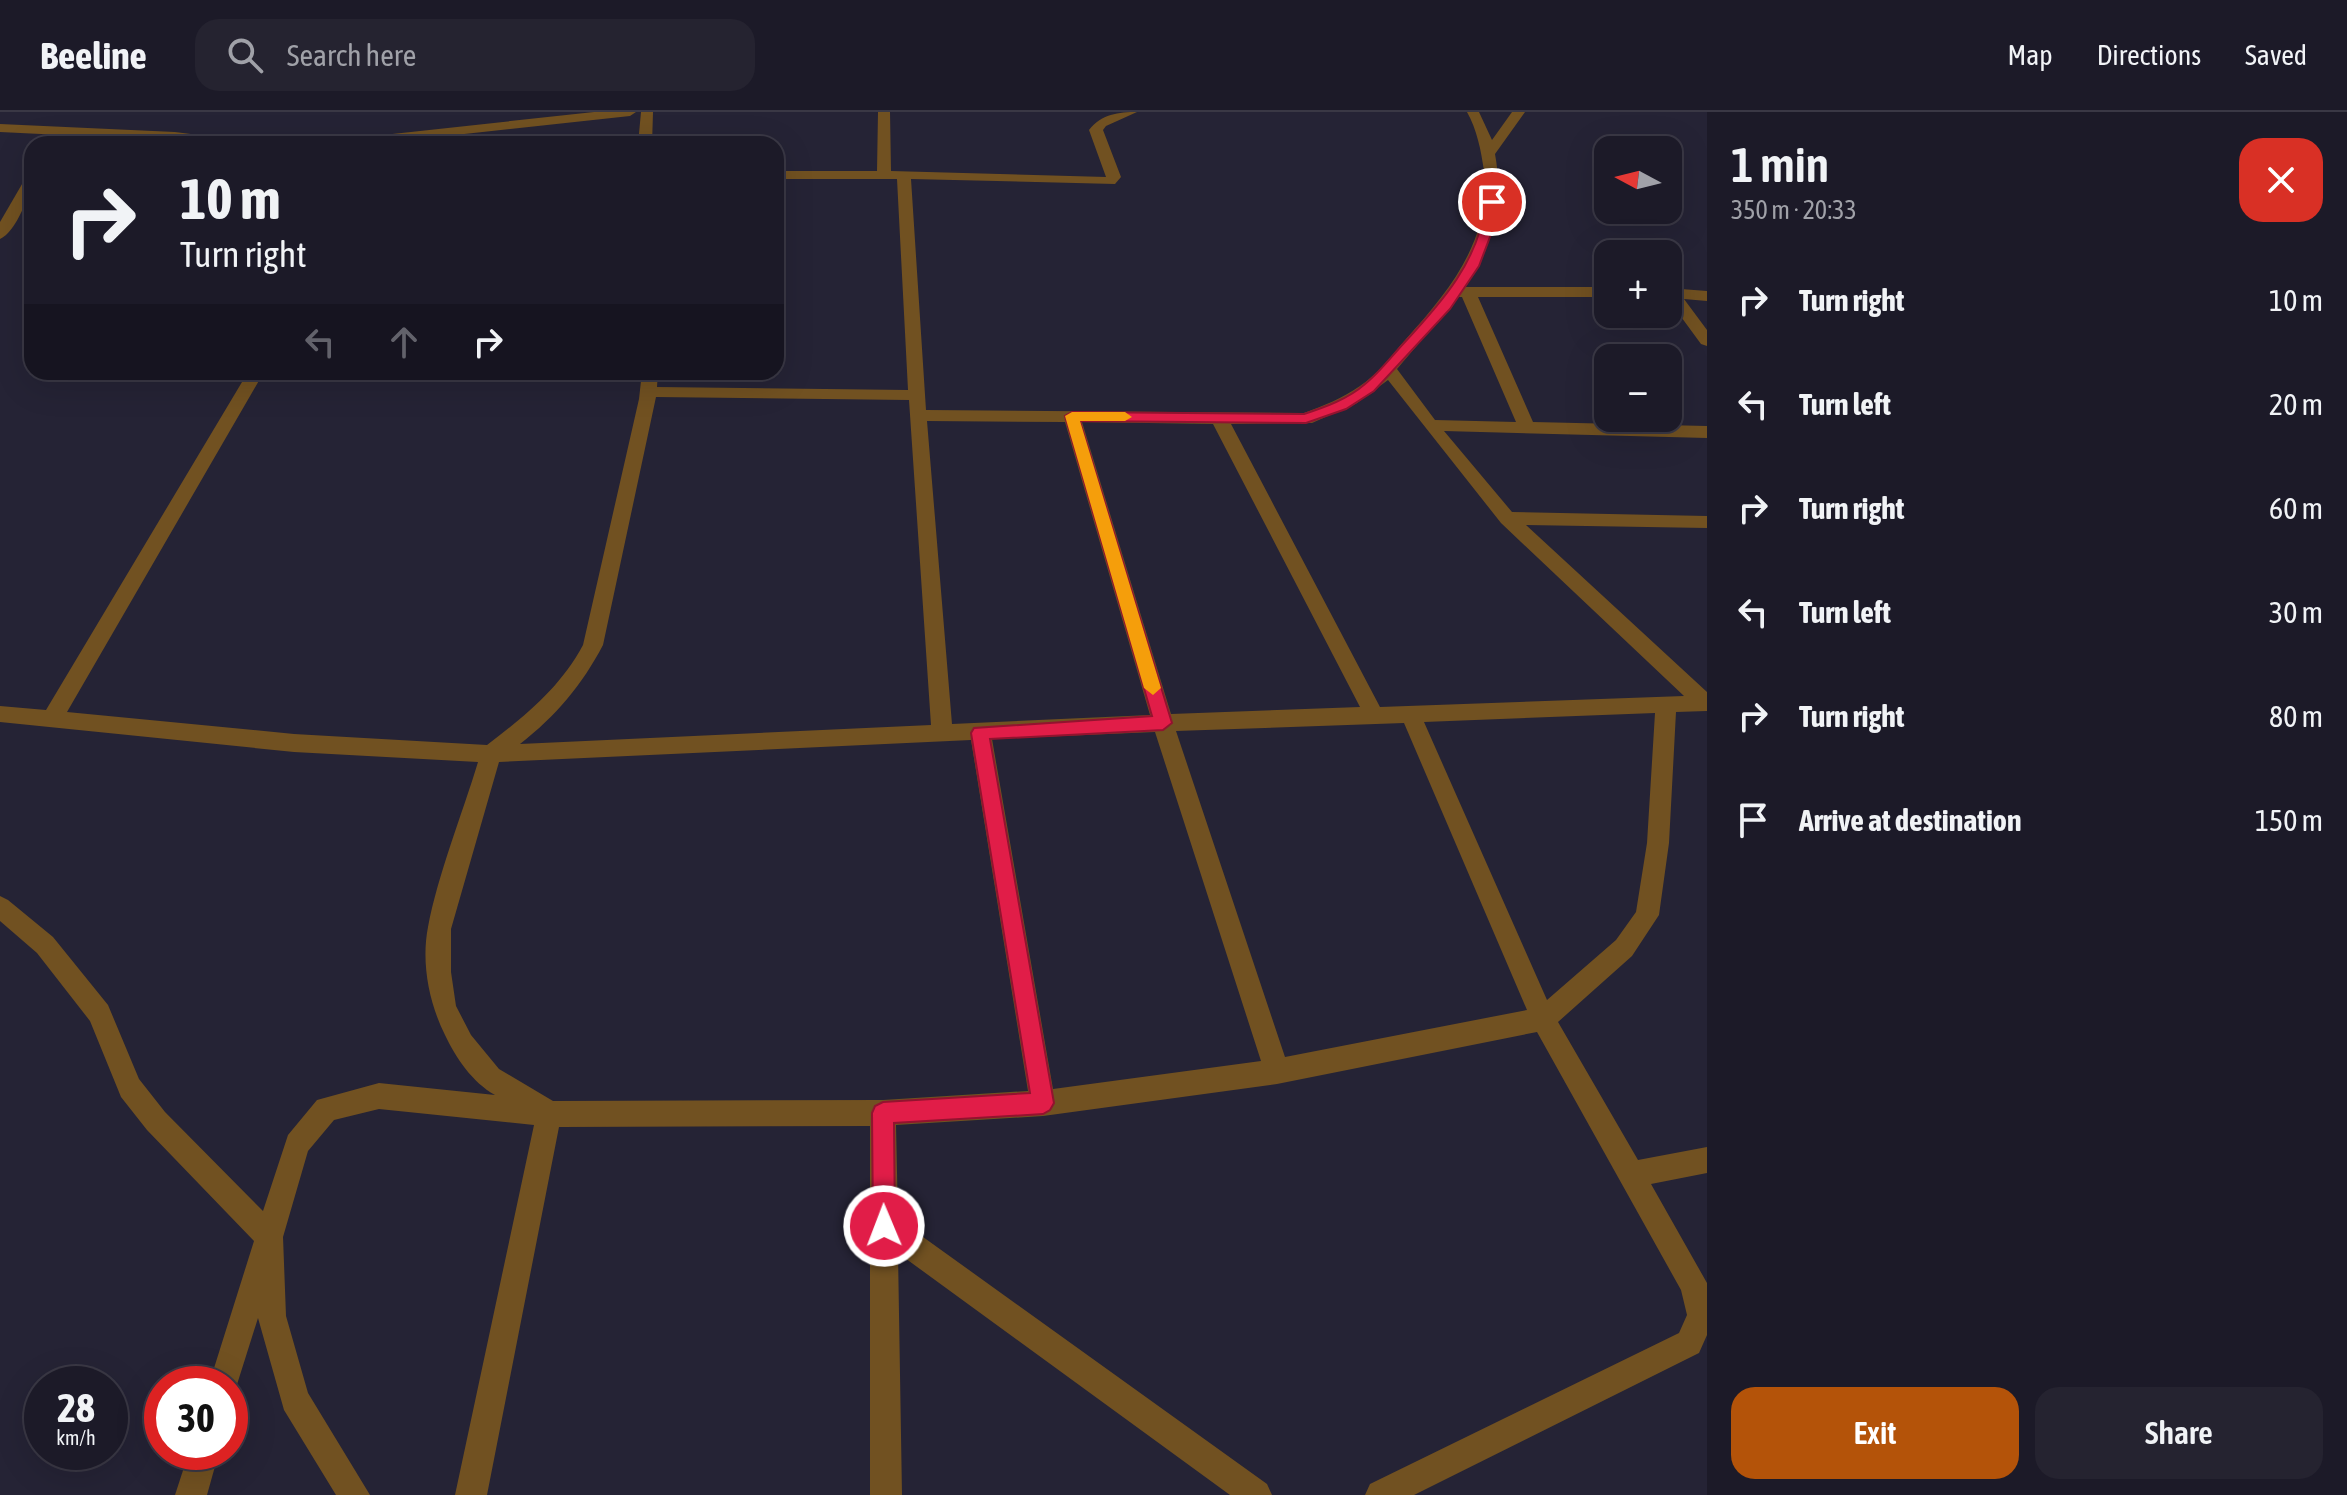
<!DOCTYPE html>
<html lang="en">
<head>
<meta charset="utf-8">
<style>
	:root { --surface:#1c1a28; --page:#252330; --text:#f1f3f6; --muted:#a0a1a8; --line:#3a3845; --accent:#b45309 }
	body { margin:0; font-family:"Asap Condensed",sans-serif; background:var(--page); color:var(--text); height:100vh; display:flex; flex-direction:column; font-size:30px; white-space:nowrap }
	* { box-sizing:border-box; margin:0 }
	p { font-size:26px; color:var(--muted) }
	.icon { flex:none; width:44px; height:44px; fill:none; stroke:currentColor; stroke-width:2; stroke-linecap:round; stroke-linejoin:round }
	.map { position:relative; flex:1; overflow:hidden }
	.drawer { display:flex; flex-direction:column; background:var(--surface); width:640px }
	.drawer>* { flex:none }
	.hud { position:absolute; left:24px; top:24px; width:760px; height:244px; border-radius:24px; box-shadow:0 8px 32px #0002,0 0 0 2px var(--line); background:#1c1a28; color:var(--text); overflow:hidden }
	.needle { width:52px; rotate:277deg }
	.buttons { position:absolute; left:1594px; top:24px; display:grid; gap:16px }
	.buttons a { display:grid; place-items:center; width:88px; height:88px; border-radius:16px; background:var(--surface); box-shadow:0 8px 32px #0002,0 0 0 2px var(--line); font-size:40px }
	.speed { position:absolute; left:24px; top:1254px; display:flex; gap:16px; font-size:40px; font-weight:700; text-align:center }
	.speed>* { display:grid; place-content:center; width:104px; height:104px; border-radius:50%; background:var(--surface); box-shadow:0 8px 32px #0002,0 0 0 2px var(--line); line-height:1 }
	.speed small { font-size:20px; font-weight:400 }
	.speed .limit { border:12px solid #d22; background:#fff; color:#111 }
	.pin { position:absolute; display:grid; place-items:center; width:68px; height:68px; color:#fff; margin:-34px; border:4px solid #fff; border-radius:50%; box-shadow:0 2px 8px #0007 }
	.me { position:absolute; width:88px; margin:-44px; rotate:359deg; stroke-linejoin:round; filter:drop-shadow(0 0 6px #0008) }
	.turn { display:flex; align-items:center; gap:28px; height:168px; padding:0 24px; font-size:36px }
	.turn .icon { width:104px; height:104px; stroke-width:2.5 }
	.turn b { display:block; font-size:56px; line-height:68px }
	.lanes { display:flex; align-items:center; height:76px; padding:0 24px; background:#0003; justify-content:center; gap:40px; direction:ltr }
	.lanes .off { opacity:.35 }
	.round { display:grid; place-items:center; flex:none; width:84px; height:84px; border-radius:24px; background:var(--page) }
	.summary { display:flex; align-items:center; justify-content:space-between; height:136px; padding:0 24px }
	h1 { font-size:48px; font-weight:600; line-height:60px }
	.button { display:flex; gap:16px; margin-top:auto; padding:16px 24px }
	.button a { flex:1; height:92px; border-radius:24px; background:var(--accent); color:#fff; font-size:32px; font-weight:600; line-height:92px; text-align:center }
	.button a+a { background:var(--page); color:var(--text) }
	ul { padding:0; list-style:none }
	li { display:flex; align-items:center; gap:24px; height:104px; padding:0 24px }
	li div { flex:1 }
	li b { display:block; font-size:30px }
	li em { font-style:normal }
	header { display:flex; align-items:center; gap:48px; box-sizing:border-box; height:112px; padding:0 40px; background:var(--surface); border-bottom:2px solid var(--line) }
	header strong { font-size:38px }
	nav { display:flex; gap:44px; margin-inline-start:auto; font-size:28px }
	.search { width:560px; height:72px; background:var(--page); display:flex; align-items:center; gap:20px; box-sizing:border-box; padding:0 28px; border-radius:24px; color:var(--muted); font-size:30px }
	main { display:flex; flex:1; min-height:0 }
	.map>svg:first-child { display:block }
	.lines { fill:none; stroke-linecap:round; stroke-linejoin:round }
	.minor { fill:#715121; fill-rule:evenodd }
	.route { fill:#e11d48; stroke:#92132f; stroke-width:2 }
	.slow { fill:#f59e0b }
</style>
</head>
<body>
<header>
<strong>Beeline</strong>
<div class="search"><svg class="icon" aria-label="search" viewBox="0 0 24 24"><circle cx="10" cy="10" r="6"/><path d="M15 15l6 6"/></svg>Search here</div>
<nav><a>Map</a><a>Directions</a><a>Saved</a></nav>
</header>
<main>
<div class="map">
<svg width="1707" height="1383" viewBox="0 0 1707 1383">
	<rect width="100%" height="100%" fill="#252335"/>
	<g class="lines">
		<g class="minor">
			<polygon points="594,0 636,0 630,4 373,32 330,32 337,28"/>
			<polygon points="641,0 653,0 652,32 638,32"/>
			<path d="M 878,0 L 890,0 L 891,59 L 1106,65 L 1089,18 C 1101,2 1119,0 1137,0 L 1106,14 L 1103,18 L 1121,65 L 1115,72 L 911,67 L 926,298 L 1304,301 C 1323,294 1343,286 1360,274 C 1379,261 1391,244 1406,227 C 1450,178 1491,128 1484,59 C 1481,38 1477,18 1467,0 L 1479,0 L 1492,28 L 1512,0 L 1525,0 L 1495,42 C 1504,90 1493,135 1465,175 L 1608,175 L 1608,185 L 1478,185 L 1533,310 L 1707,314 L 1707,326 L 1444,319 L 1512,400 L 1707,404 L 1707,416 L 1526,413 L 1707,580 L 1707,599 L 1676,600 L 1669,731 L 1659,803 L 1632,844 L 1558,910 L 1638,1048 L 1707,1035 L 1707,1061 L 1651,1072 L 1707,1171 L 1707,1223 L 1699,1241 L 1414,1383 L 1365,1383 L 1370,1372 L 1679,1221 L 1687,1203 L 1681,1178 L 1537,920 L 1277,972 L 1043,1004 L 896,1013 L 898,1107 L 1267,1372 L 1272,1383 L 1230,1383 L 898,1141 L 902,1383 L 870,1383 L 870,1014 L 559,1015 L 487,1383 L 455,1383 L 534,1013 L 379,997 L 334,1008 L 308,1039 L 283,1125 L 286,1204 L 308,1281 L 370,1383 L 336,1383 L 284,1298 L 258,1206 L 234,1282 L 230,1284 L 230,1272 L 209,1272 L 254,1129 L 147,1018 L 121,985 L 90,909 L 37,841 L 0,809 L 0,784 L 8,788 L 53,825 L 108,893 L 139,967 L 165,1000 L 263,1099 L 288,1023 L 317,988 L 379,971 L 495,983 C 472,970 456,946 445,923 C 429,891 421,851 428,815 C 438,762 462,703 478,650 L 294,640 L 0,610 L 0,594 L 46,598 L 248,260 L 264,260 L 67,600 L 294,622 L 487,633 C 525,604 560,576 583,533 L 639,287 L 642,260 L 658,260 L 657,275 L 908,278 L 897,67 L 776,67 L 776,59 L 877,59 ZM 1458,185 L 1462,185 L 1516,310 L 1435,308 L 1397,257 ZM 1388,268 L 1501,411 L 1684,584 L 1380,595 L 1231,312 L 1312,311 L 1357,291 ZM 656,285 L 909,288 L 931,613 L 520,632 C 556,604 582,573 603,533 ZM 927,309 L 1065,310 L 1150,603 L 952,612 ZM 1082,310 L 1213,312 L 1360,595 L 1171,602 ZM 1655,601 L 1647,731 L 1636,800 L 1616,828 L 1547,888 L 1424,610 ZM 1404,611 L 1527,898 L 1285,945 L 1176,619 ZM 1155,620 L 1261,949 L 1053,977 L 992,627 ZM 971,628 L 1028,979 L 883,988 L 553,989 L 499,957 L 471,923 L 456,894 L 451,860 L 451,817 L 499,650 Z"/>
			<polygon points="0,12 175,20 238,28 245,32 0,20"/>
			<path d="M 32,63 C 32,80 16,120 0,127 L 0,110 L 25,67 Z"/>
			<polygon points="1668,176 1707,179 1707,189 1684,187 1707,218 1707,234 1701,232 1668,187"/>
			<polygon points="189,1340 219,1340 207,1383 175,1383"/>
		</g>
	</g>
	<path class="route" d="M 1492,87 L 1498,90 L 1496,109 L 1479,154 L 1450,197 L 1374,279 L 1346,297 L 1306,311 L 1080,309 L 1172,611 L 1163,618 L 990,627 L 1054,991 L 1050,998 L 1043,1002 L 894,1011 L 895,1114 L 892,1122 L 884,1126 L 876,1122 L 873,1114 L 872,1001 L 875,994 L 883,990 L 1030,981 L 971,621 L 974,616 L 1152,604 L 1065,304 L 1072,300 L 1304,302 C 1325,295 1348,287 1365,272 C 1379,261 1391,245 1403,232 C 1442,190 1479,149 1486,90 Z"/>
	<polygon class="slow" points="1072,300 1125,300 1132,305 1125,309 1080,309 1161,576 1153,583 1144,576 1065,304"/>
</svg>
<div class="buttons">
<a><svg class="needle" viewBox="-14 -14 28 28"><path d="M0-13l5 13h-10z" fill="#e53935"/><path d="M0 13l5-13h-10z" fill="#a0a1a8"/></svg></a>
<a>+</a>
<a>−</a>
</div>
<div class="speed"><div>28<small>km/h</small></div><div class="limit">30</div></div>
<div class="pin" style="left:1492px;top:90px;background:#d93025"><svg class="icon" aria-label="arrive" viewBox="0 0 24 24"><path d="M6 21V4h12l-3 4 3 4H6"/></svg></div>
<svg class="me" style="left:884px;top:1114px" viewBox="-20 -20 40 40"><circle r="17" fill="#e11d48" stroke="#fff" stroke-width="3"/><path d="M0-11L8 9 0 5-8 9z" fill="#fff"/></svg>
<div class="hud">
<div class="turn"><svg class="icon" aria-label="right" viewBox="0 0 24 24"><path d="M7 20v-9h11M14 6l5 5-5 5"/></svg><div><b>10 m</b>Turn right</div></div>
<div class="lanes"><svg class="icon off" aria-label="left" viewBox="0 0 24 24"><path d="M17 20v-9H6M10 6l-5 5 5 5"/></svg><svg class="icon off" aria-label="ahead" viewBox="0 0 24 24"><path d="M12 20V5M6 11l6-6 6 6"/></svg><svg class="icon" aria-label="right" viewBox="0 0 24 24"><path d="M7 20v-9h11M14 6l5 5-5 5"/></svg></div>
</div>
</div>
<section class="drawer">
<div class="summary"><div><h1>1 min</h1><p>350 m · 20:33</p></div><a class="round" style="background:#d93025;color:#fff"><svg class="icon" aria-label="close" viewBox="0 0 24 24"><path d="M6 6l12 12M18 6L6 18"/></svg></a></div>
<ul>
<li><svg class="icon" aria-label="right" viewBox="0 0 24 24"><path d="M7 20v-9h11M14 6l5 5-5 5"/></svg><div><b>Turn right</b></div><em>10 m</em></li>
<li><svg class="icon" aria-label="left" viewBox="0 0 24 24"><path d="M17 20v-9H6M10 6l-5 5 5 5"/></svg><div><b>Turn left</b></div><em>20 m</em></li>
<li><svg class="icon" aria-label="right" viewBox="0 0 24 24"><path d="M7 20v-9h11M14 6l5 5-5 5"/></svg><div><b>Turn right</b></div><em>60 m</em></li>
<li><svg class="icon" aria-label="left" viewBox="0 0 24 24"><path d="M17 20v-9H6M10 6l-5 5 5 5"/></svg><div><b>Turn left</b></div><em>30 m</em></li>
<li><svg class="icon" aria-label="right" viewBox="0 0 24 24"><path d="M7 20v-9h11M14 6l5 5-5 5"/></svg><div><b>Turn right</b></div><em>80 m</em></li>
<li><svg class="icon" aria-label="arrive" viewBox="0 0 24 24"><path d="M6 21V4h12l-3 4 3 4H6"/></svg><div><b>Arrive at destination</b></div><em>150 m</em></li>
</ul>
<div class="button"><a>Exit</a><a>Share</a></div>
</section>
</main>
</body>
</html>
